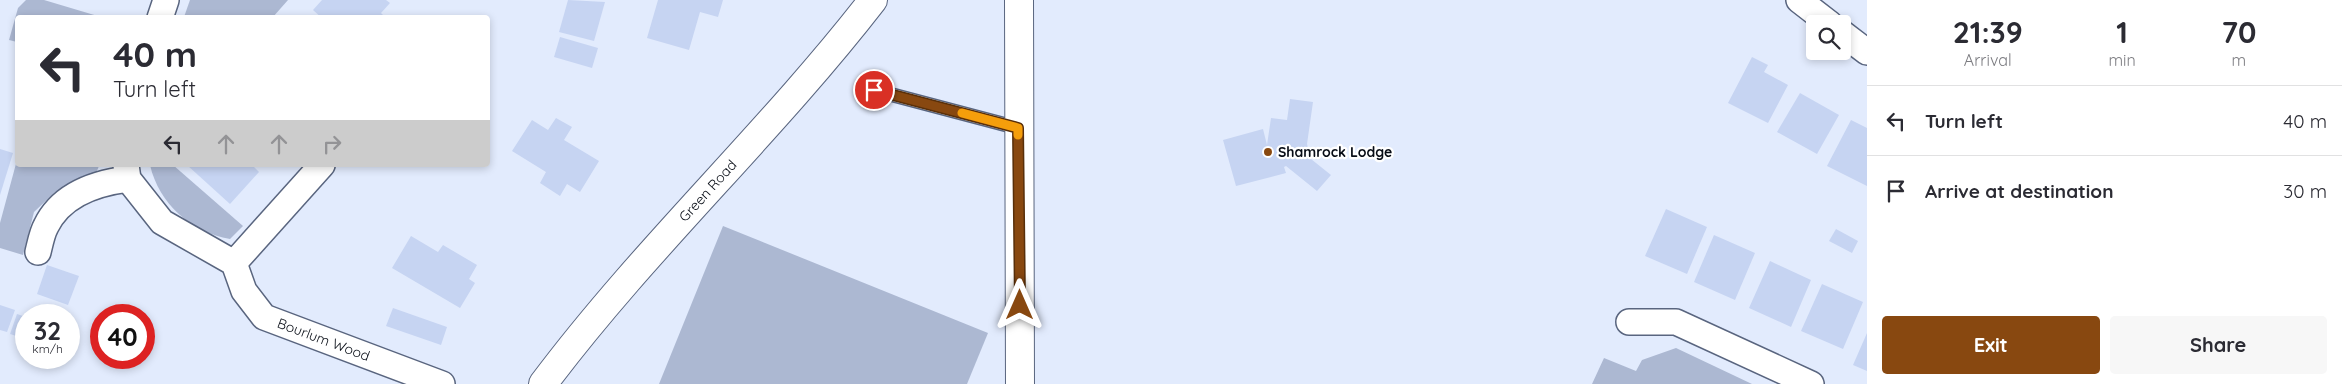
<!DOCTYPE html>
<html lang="en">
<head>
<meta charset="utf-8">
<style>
	:root { --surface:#fff; --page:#f7f7f7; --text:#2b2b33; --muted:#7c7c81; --line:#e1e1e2; --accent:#884810 }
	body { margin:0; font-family:Quicksand,sans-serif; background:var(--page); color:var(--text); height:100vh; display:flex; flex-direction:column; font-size:19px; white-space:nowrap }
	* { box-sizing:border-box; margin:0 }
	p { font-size:16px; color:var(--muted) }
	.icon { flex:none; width:28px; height:28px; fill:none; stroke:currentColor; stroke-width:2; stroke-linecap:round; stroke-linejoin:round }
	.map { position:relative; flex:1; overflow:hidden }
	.side { display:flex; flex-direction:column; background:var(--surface); width:475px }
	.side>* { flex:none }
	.banner { position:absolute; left:15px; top:15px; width:475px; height:152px; border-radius:5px; box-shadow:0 2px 8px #0003; background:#fff; color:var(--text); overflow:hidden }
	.tools { position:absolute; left:1806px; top:15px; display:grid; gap:10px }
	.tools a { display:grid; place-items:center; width:45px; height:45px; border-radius:5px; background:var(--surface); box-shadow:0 2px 8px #0003; font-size:25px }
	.speed { position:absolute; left:15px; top:304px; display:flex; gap:10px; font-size:25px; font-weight:700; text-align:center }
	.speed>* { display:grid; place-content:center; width:65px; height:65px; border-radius:50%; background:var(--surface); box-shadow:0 2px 8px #0003; line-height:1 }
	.speed small { font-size:12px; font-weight:400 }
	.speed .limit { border:8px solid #d22; background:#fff; color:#111 }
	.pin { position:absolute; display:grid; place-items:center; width:42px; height:42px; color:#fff; margin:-21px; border:2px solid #fff; border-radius:50%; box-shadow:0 1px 5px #0007 }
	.me { position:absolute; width:55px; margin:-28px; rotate:0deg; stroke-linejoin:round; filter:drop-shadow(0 0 4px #0008) }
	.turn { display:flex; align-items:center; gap:18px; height:105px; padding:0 15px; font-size:22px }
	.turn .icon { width:65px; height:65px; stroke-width:2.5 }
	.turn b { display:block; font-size:35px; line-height:42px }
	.lanes { display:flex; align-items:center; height:48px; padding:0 15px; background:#0003; justify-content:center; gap:25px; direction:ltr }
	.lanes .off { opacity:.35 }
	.eta { display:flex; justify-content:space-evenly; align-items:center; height:85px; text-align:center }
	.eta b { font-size:30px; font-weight:700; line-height:35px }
	.cta { display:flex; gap:10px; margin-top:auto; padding:10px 15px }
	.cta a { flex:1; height:58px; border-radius:5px; background:var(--accent); color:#fff; font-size:20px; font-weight:700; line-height:58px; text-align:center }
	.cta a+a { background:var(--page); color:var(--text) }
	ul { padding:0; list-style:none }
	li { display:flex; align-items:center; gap:15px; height:70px; padding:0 15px; border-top:1px solid var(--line) }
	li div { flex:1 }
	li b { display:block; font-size:19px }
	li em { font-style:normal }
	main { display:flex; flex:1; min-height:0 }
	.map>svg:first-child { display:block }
	.green { fill:#acb8d2 }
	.building { fill:#c6d4f2 }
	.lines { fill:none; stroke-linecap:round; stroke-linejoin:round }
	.lane-casing { stroke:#59657f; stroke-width:15 }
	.street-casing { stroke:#59657f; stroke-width:28 }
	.secondary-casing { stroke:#59657f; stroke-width:30 }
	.lane { stroke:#fff; stroke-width:12 }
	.street { stroke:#fff; stroke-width:25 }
	.secondary { stroke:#fff; stroke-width:28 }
	.route-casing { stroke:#582f0a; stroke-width:12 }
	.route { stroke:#884810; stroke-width:9 }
	.slow { stroke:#f59e0b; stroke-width:9 }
	.poi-dot { fill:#884810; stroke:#fff; stroke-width:2 }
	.labels { text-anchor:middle; stroke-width:4.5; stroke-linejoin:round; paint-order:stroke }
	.poi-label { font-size:14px; font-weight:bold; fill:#070c15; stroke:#fff; text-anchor:start }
	.street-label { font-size:14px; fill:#070c15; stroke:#fff }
</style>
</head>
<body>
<main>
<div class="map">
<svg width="1867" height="384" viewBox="0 0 1867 384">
	<rect width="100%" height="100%" fill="#e2ebfd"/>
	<g class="green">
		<polygon points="26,0 44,0 101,17 18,18 17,42 9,40 18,8"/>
		<polygon points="190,0 288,0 273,17 184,17"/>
		<polygon points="17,160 18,165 99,166 94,178 55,192 34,212 23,255 0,248 0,223"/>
		<path d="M 150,165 L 173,165 L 243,226 L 230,239 C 191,232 159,204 150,165 Z"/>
		<polygon points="723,226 988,333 967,384 659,384"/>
		<polygon points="1676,348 1752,384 1592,384 1604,358 1636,371 1642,360"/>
	</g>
	<g class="building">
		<polygon points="322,0 386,0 390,3 381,13 386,18 322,18 313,10"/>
		<polygon points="568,0 605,2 594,41 559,32"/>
		<polygon points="658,0 723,0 718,17 700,12 689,50 647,38"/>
		<polygon points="560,37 598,48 592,68 554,57"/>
		<polygon points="1752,57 1768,65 1764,72 1788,85 1768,123 1728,103"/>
		<polygon points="1800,93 1839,115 1817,154 1777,132"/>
		<polygon points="1290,99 1313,102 1307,144 1311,159 1331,175 1317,191 1286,166 1284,167 1286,173 1236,186 1223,140 1263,129 1267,145 1271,118 1287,120"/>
		<polygon points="556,118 572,127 564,140 599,161 580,192 567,184 560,196 540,183 546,172 512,151 532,120 548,130"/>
		<polygon points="1851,120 1867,128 1867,186 1827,166"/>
		<polygon points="0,149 13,153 0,195"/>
		<polygon points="187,165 252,165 259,172 230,204"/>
		<polygon points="1666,209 1707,227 1687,274 1645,256"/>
		<polygon points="1836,229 1858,241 1852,253 1829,241"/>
		<polygon points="1714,235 1755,253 1735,300 1694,282"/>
		<polygon points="411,236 438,252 443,245 477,265 469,279 475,283 460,308 392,268"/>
		<polygon points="1770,261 1811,280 1791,327 1749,308"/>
		<polygon points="47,265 79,276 68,305 37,294"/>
		<polygon points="1822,284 1863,302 1843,349 1801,331"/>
		<polygon points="0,305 15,310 7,332 0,330"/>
		<polygon points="393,308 447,327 441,345 386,326"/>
		<polygon points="17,314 26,317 26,339 10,334"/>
		<polygon points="1867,333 1867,371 1853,365"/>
	</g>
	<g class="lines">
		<g class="lane-casing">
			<polyline id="lane" points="874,90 1018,128"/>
		</g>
		<g class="street-casing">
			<g id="street">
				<polyline points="1799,0 1830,24"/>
				<polyline points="160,18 166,0"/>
				<polyline points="1842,33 1867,52"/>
				<path id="s1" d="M 126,165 L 128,179 L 162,222 L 234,263 L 244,291 L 264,317 L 442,384"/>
				<path d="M 38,252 C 40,244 42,233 46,226 C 61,195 96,183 128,179"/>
				<polyline points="234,263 322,165"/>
				<polyline points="1629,322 1676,322 1811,384"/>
			</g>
		</g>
		<g class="secondary-casing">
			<g id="secondary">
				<polyline points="1019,0 1020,384"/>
				<path id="s2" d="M 543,384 C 644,249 770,133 873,0"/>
			</g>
		</g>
		<use href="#lane" class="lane"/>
		<use href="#street" class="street"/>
		<use href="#secondary" class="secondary"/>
	</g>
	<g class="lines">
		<g class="route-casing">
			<polyline id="route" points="874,90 1018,128 1020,305"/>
		</g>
		<use href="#route" class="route"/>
		<polyline class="slow" points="962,113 1018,128 1018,135"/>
	</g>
	<circle class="poi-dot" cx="1268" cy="152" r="5"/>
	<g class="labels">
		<g class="poi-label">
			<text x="1278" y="157">Shamrock Lodge</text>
		</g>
		<g class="street-label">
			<text dy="5" stroke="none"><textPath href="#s2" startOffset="254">Green Road</textPath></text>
			<text dy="5" stroke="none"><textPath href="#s1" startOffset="278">Bourlum Wood</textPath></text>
		</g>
	</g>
</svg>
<div class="tools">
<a><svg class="icon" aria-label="search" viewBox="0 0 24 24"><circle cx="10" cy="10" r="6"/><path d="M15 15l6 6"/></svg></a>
</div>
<div class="speed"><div>32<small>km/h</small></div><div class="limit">40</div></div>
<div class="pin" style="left:874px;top:90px;background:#d93025"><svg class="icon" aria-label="arrive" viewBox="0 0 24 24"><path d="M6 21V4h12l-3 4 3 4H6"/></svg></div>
<svg class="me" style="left:1020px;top:305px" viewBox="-20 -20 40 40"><path d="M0-17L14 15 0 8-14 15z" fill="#884810" stroke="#fff" stroke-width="4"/></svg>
<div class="banner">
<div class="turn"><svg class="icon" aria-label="left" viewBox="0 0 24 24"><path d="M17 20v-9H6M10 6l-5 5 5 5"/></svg><div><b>40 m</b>Turn left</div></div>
<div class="lanes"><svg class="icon" aria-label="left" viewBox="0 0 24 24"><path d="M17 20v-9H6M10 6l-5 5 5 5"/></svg><svg class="icon off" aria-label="ahead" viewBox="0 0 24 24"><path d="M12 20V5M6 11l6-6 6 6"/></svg><svg class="icon off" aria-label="ahead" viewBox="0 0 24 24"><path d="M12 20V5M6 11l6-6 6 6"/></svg><svg class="icon off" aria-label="right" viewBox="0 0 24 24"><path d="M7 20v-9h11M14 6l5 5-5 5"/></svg></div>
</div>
</div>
<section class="side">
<div class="eta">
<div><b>21:39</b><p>Arrival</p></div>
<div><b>1</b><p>min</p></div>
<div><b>70</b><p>m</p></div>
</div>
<ul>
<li><svg class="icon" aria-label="left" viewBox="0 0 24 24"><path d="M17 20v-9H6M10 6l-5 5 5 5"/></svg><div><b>Turn left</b></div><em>40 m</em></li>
<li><svg class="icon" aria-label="arrive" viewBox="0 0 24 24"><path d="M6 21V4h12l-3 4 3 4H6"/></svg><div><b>Arrive at destination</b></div><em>30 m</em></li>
</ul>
<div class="cta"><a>Exit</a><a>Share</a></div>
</section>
</main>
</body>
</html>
